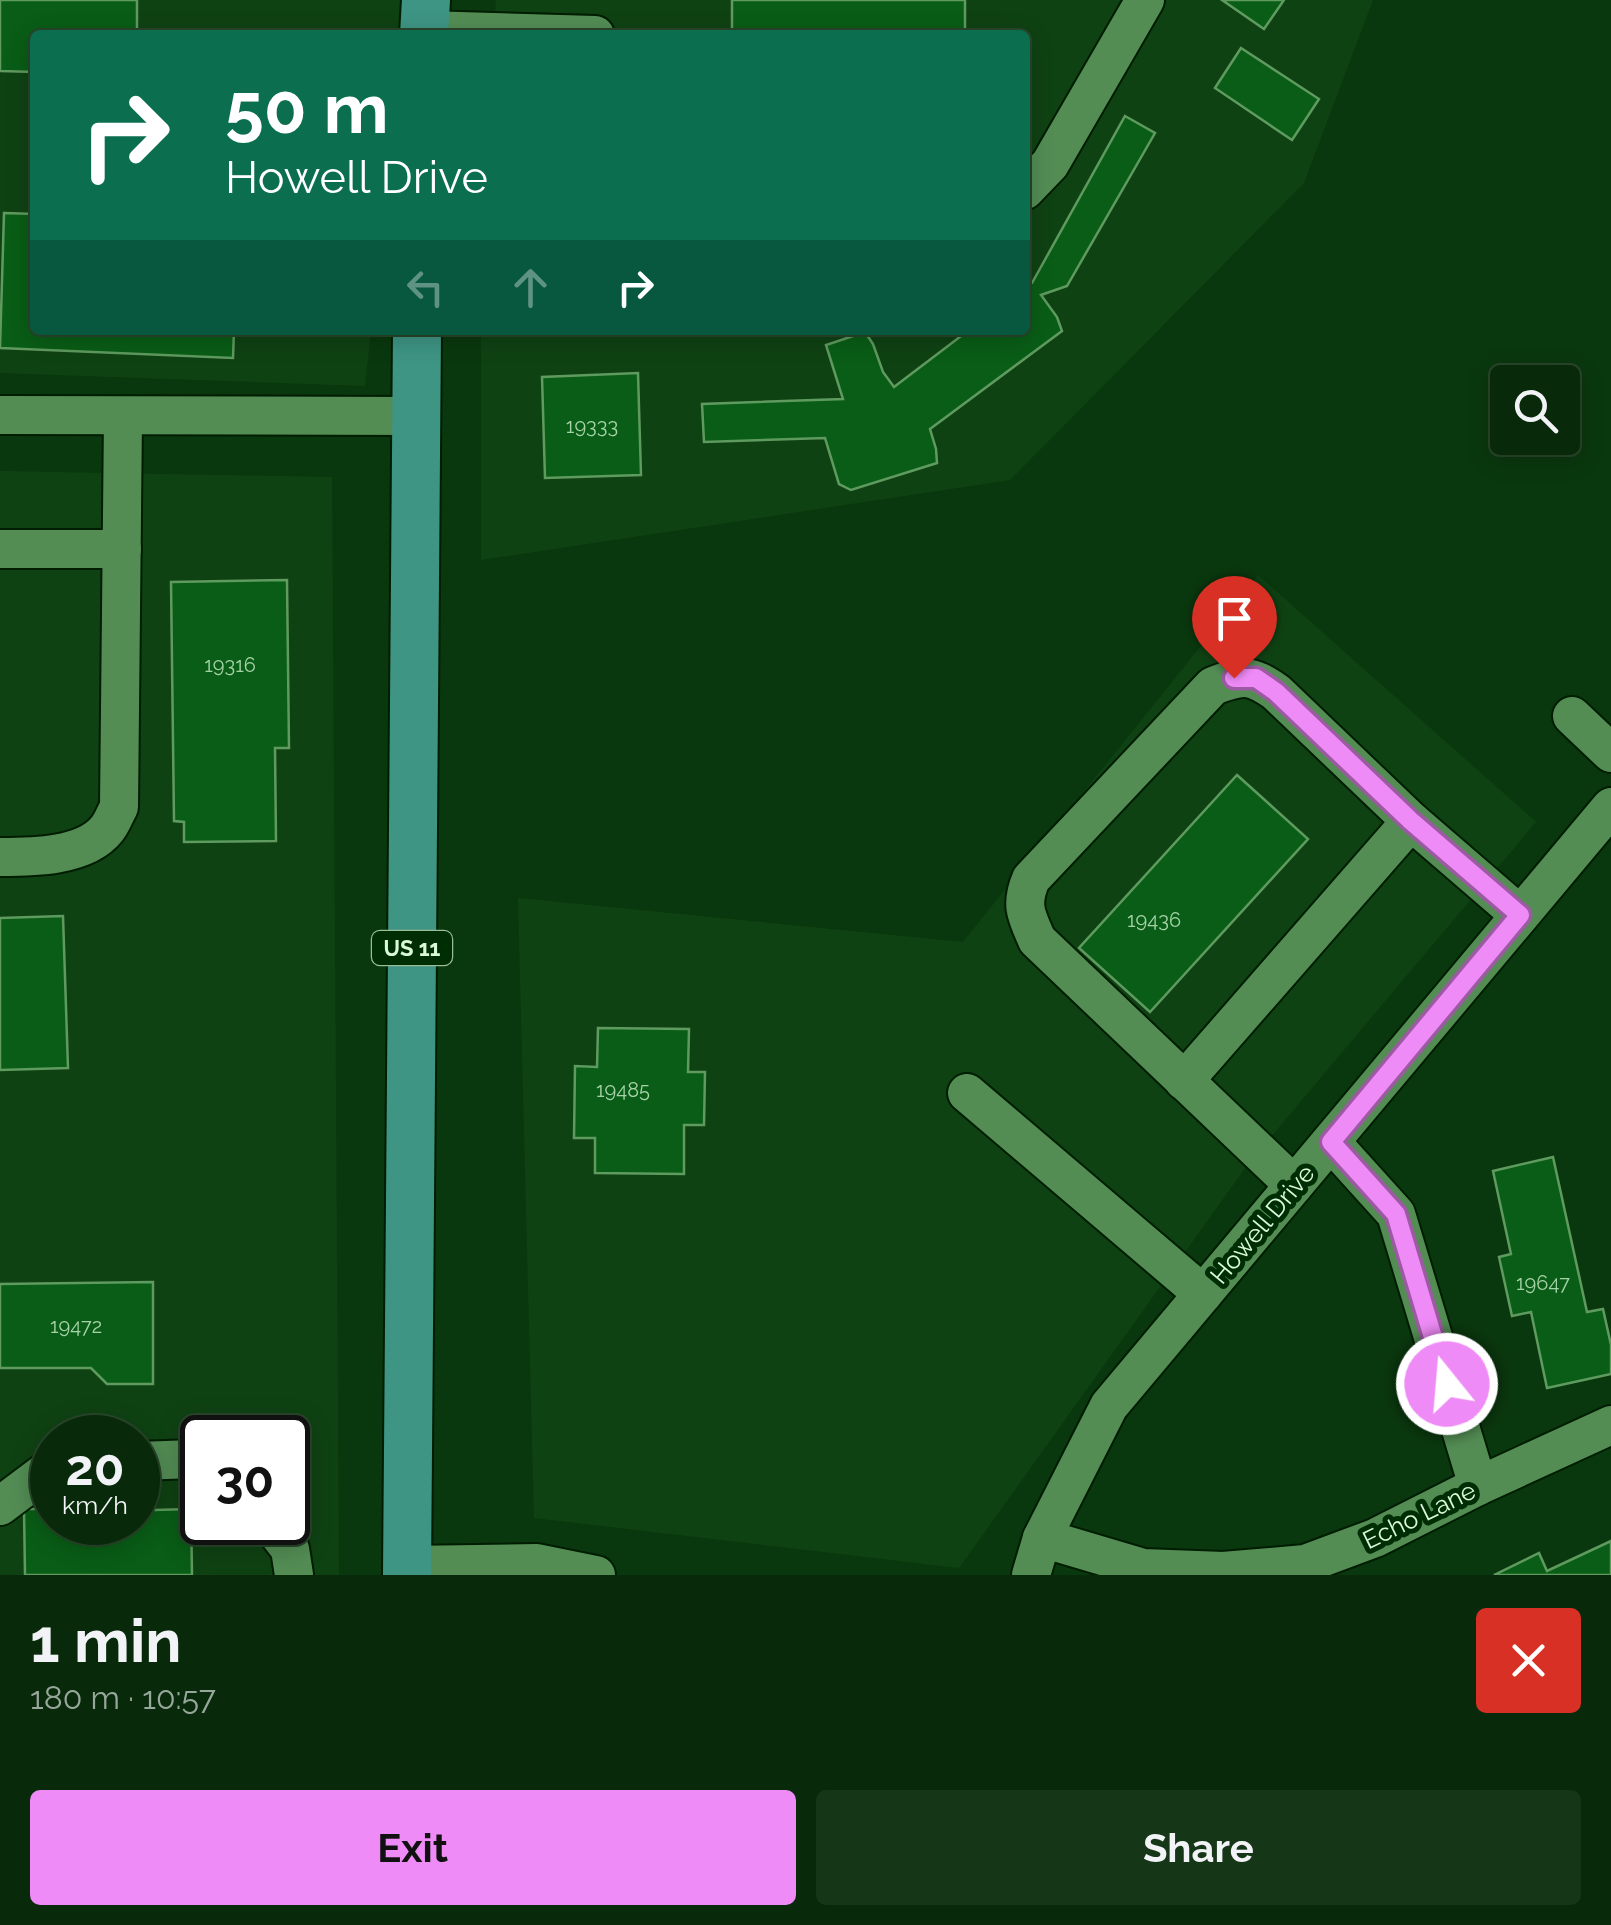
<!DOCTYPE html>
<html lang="en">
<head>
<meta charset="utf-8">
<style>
	:root { --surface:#082a0a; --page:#163618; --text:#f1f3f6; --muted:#98a79c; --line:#29462b; --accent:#ef8bf7 }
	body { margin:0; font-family:Raleway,sans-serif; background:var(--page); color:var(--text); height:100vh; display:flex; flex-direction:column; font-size:38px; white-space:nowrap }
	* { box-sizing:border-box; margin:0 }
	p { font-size:32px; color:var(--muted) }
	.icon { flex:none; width:55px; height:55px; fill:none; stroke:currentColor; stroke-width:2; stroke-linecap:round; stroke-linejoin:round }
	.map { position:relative; height:1575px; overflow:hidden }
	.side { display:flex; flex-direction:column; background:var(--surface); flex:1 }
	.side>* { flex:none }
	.banner { position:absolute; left:30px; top:30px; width:1000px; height:305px; border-radius:10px; box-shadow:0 5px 25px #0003,0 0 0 2px var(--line); background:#0b6e4f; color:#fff; overflow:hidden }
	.tools { position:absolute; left:1490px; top:365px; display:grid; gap:20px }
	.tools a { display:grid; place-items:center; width:90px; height:90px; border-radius:10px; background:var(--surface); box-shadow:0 5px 25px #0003,0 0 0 2px var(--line); font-size:50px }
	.speed { position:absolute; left:30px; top:1415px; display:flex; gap:20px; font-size:50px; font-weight:700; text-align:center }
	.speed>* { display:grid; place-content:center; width:130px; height:130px; border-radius:50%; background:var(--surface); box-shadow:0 5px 25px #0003,0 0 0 2px var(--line); line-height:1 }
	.speed small { font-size:25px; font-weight:400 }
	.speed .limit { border:5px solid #111; border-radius:15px; background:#fff; color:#111 }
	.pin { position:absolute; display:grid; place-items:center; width:85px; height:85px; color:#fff; margin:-102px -42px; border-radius:50% 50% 50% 0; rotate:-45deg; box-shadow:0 0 10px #0007 }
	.pin .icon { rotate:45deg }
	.me { position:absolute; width:110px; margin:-55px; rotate:343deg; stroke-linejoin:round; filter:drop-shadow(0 0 8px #0008) }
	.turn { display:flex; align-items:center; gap:35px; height:210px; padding:0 30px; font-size:45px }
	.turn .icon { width:130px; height:130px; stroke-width:2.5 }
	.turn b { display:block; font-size:70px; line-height:85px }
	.lanes { display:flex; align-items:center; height:95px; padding:0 30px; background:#0003; justify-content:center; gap:50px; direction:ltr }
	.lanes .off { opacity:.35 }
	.round { display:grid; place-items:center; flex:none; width:105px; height:105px; border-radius:10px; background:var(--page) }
	.head { display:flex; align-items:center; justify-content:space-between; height:170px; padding:0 30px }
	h1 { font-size:60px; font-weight:700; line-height:75px }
	.button { display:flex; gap:20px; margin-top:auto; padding:20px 30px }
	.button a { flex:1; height:115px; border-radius:10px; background:var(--accent); color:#111; font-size:40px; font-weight:700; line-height:115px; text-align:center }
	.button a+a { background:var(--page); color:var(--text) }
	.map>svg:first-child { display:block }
	.built { fill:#0f4213; fill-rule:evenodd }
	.building { fill:#095d16; stroke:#5f9a5f; stroke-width:2.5 }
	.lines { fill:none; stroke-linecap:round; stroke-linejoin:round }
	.minor-casing { stroke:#001d02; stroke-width:42 }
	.major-casing { stroke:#001d02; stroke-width:52 }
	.minor { stroke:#538d54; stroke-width:38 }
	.major { stroke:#3e9584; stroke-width:48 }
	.route-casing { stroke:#9b5aa1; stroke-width:25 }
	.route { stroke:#ef8bf7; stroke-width:18 }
	.labels { text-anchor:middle; stroke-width:10; stroke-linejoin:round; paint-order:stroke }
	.number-label { font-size:20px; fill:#a6d2a8 }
	.shield { fill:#002e04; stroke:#99bc99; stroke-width:2.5 }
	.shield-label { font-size:22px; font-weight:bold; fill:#daf9d9 }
	.street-label { font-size:25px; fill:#daf9d9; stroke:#002e04 }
</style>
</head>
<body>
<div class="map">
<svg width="1611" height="1575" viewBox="0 0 1611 1575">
	<rect width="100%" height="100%" fill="#0a380e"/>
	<g class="built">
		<polygon points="0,0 404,0 401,35 35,35 35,330 371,330 365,386 0,373"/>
		<polygon points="496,0 1373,0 1304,183 1010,480 481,560 481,330 1025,330 1025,35 494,35"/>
		<path d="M 0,471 L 332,477 L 339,1575 L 0,1575 ZM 52,1438 L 138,1438 L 138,1522 L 52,1522 ZM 202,1438 L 288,1438 L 288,1522 L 202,1522 Z"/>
		<polygon points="1258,575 1536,822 1248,1164 959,1568 534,1518 518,898 963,942"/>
	</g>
	<g class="building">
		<polygon points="0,0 137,0 137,35 35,35 35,72 0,71"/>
		<rect x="732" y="0" width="233" height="35"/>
		<polygon points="1222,0 1284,0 1264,29"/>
		<polygon points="1241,48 1319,99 1292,140 1215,88"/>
		<polygon points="1125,116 1155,133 1067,286 1041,295 1057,317 1062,331 930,429 936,449 937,463 851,490 839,484 825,438 704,442 702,404 843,399 826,345 865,332 873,344 883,372 894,387 969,330 1025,330 1025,288 1032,283"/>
		<polygon points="4,213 35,214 35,330 234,330 233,358 0,348"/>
		<polygon points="638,373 641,475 545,478 542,377"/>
		<polygon points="287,580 289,748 275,748 276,841 184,842 184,822 174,821 171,582"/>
		<polygon points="1237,775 1308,839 1150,1012 1079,948"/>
		<polygon points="63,916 68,1068 0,1070 0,918"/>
		<polygon points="598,1028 689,1029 688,1072 705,1072 704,1125 684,1125 684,1174 595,1173 595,1138 574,1138 575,1066 597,1067"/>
		<polygon points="1553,1157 1587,1312 1603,1309 1611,1345 1611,1374 1547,1388 1531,1312 1512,1316 1499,1257 1511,1254 1493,1171"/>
		<polygon points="153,1282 153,1384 107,1384 91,1368 0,1368 0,1284"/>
		<polygon points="154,1482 154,1510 191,1509 192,1575 25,1575 24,1509 52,1509 52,1522 138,1522 138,1483"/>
		<polygon points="1611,1541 1611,1575 1494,1575 1539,1553 1547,1571"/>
	</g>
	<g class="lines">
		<g class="minor-casing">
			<g id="minor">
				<polyline points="425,30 595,35"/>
				<polyline points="1025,190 1050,164 1145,0"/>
				<polyline points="0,415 416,416"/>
				<polyline points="0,549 122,549"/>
				<polyline points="1572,716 1611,753"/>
				<path d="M 0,857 C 32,857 85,857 107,829 C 112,823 115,814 119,807 L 123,416"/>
				<polyline points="1184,1081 1411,821"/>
				<polyline points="967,1093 1203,1294"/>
				<polyline points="1331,1142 1396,1214 1478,1486"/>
				<path d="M 1294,1185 L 1037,940 C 1026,915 1020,905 1031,879 L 1213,686 C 1243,675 1250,674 1276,692 L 1411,821 L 1520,915"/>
				<polyline points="138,1461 194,1459 202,1463"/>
				<polyline points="0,1506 52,1467"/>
				<polyline points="269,1522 290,1549 294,1575"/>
				<polyline points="1042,1538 1143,1568 1223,1571 1305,1564 1375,1538 1478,1486 1611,1425"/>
				<polyline points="407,1565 537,1563 596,1575"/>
				<polyline points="1031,1575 1042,1538 1109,1406 1611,807"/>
			</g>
		</g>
		<g class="major-casing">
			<g id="major">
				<polyline points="424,35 426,0"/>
				<polyline points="407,1575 417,330"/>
			</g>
		</g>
		<use href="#minor" class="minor"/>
		<use href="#major" class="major"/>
	</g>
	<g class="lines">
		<g class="route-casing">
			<polyline id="route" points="1234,678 1256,678 1276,692 1411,821 1520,915 1331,1142 1396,1214 1447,1384"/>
		</g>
		<use href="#route" class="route"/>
	</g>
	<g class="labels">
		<g class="number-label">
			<text x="592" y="433">19333</text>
			<text x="230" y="672">19316</text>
			<text x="1154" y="927">19436</text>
			<text x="623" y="1097">19485</text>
			<text x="1543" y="1290">19647</text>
			<text x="76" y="1333">19472</text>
		</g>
		<rect class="shield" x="372" y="931" width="80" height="34" rx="8"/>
		<g class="shield-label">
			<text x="412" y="956">US 11</text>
		</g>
		<g class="street-label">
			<text transform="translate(1262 1224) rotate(-50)" y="9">Howell Drive</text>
			<text transform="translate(1419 1515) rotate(-26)" y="9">Echo Lane</text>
		</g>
	</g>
</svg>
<div class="tools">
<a><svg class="icon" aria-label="search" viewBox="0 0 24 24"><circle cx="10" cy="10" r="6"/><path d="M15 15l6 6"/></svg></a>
</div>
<div class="speed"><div>20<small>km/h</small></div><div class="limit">30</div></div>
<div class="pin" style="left:1234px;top:678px;background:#d93025"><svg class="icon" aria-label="arrive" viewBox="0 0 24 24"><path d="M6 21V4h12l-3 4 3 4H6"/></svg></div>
<svg class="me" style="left:1447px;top:1384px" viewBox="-20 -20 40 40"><circle r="17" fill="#ef8bf7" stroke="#fff" stroke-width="3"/><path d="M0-11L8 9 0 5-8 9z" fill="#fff"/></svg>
<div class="banner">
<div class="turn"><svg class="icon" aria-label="right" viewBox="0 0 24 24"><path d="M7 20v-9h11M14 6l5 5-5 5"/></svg><div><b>50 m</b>Howell Drive</div></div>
<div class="lanes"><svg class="icon off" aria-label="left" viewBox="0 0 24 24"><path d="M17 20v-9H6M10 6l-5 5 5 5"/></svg><svg class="icon off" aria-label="ahead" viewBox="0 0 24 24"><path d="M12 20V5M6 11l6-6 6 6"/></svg><svg class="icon" aria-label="right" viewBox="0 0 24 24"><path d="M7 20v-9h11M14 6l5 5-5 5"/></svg></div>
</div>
</div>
<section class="side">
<div class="head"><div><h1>1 min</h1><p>180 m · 10:57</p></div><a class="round" style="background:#d93025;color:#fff"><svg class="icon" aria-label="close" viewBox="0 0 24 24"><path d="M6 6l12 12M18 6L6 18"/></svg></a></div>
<div class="button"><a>Exit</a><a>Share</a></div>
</section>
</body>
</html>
